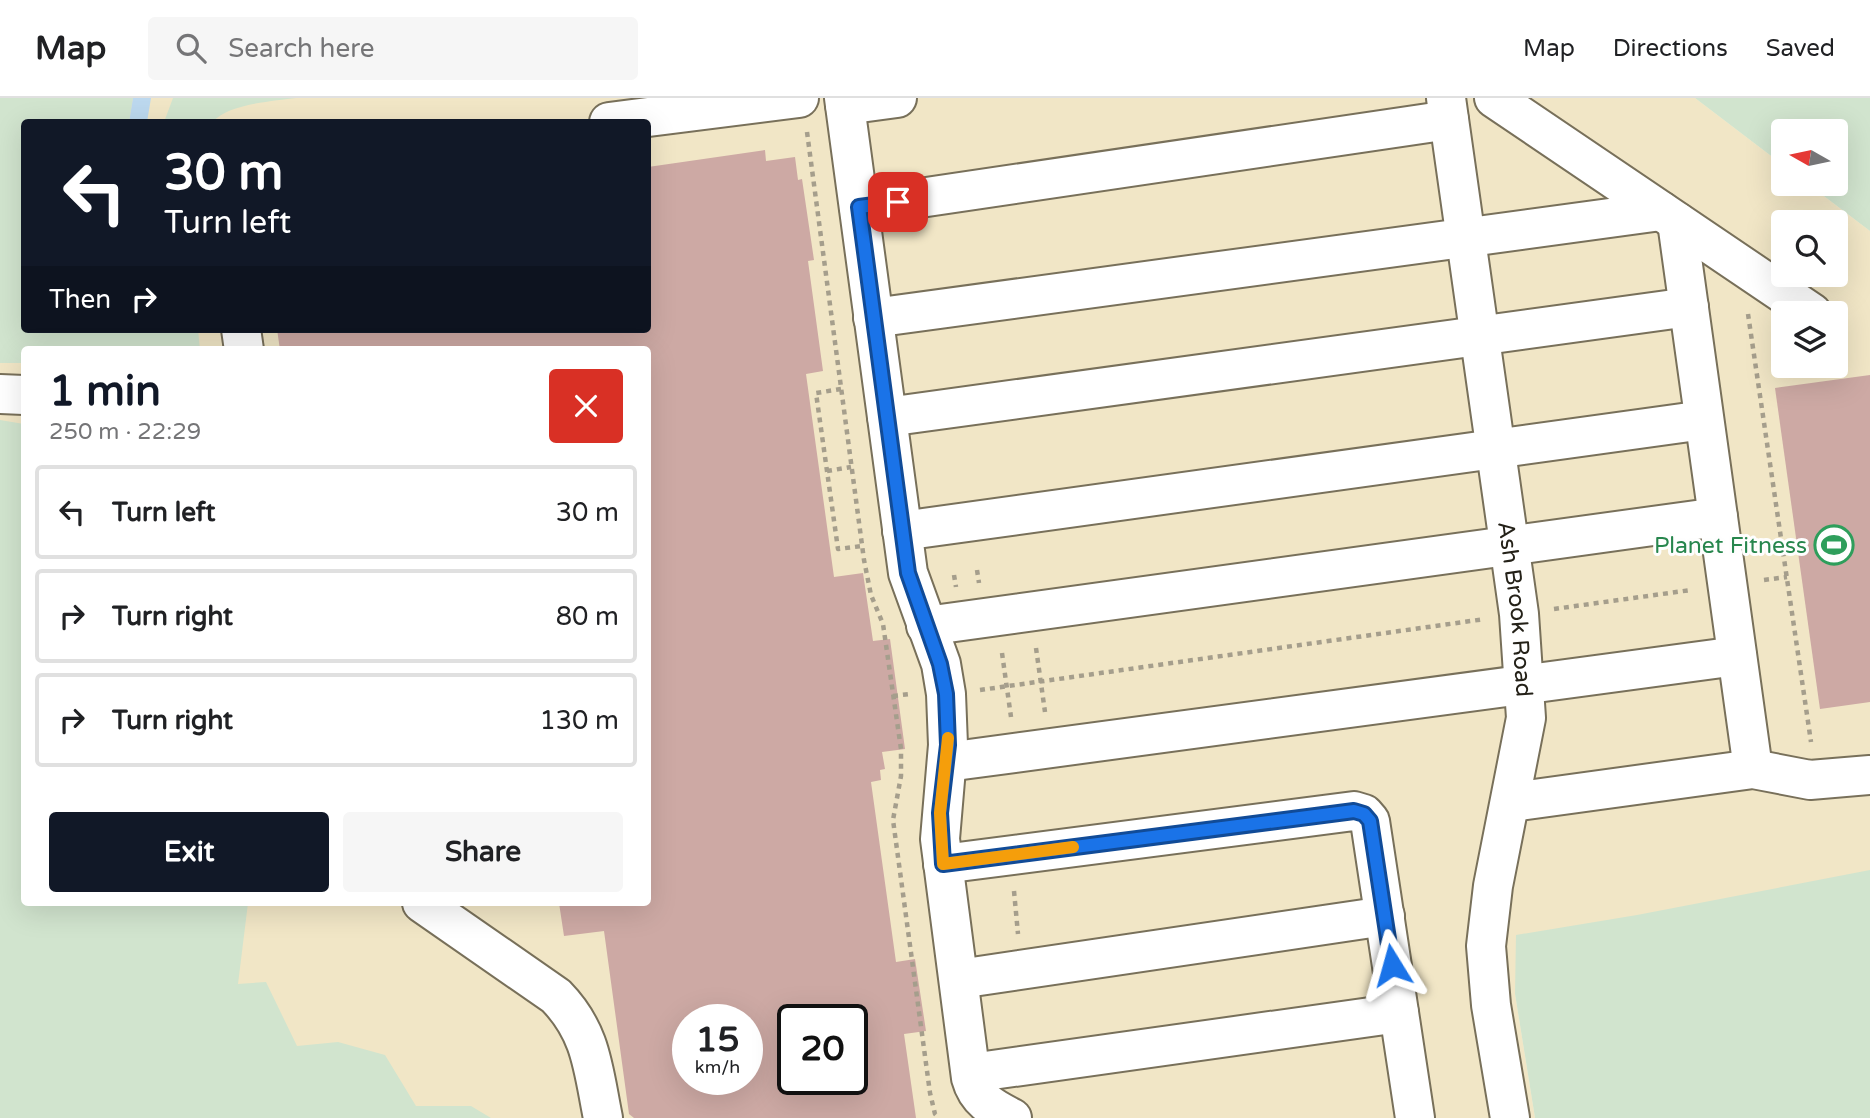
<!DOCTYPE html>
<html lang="en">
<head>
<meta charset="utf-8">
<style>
	:root { --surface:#fff; --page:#f6f6f6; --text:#202124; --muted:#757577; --line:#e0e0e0; --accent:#111827 }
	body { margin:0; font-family:"Varela Round",sans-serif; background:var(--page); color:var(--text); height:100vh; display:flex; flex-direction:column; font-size:26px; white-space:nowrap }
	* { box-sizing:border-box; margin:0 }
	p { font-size:23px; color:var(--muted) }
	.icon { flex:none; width:38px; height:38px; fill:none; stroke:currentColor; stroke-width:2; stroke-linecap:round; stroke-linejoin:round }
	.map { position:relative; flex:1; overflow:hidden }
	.details { position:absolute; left:21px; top:248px; width:630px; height:560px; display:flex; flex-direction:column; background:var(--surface); border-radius:7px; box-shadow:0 7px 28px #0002 }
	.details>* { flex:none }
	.hud { position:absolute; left:21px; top:21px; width:630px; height:214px; border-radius:7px; box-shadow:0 7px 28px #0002; background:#111827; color:#fff; overflow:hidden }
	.needle { width:46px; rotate:279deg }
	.buttons { position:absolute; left:1771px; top:21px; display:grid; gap:14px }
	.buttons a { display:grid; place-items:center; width:77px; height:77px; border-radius:7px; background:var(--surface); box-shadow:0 7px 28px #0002; font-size:35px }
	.speed { position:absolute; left:672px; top:906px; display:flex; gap:14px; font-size:35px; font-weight:700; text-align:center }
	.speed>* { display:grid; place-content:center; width:91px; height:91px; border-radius:50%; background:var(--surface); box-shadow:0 7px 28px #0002; line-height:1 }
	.speed small { font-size:18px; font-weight:400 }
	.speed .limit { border:4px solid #111; border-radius:10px; background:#fff; color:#111 }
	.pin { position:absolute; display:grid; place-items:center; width:60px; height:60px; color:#fff; margin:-30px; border-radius:14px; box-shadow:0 4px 10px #0006 }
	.me { position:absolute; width:77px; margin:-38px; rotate:352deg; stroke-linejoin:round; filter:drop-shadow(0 0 5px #0008) }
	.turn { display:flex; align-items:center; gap:24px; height:147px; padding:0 28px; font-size:32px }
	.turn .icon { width:91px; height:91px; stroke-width:2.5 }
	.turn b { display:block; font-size:49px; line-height:60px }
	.then { display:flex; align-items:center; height:66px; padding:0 28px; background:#0003; gap:14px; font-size:26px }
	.round { display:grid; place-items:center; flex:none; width:74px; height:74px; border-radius:7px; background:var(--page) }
	.headline { display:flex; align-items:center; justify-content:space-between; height:119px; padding:0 28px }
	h1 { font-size:42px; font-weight:800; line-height:52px; color:var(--accent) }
	.button { display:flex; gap:14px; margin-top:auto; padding:14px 28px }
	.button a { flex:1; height:80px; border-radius:7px; background:var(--accent); color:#fff; font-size:28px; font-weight:800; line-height:80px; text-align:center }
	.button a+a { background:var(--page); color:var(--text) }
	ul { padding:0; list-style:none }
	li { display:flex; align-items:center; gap:21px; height:94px; margin:0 14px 10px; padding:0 14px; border:4px solid var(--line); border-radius:7px }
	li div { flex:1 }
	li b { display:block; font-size:26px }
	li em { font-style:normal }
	header { display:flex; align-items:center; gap:42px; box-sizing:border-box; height:98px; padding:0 35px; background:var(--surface); border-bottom:2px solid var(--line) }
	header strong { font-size:33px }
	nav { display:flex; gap:38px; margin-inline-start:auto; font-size:24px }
	.search { width:490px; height:63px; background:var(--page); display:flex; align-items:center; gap:18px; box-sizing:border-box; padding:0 24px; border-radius:7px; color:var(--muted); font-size:26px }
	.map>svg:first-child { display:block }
	.built { fill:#f1e6c6; fill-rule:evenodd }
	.green { fill:#d1e4ce }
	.water { fill:#bcd8ee }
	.building { fill:#cda9a4; fill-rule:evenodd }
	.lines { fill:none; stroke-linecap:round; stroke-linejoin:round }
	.minor-casing { stroke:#78705a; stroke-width:42 }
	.path { stroke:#a59e8c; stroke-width:4.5; stroke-dasharray:5 5; stroke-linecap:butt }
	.minor { stroke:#fff; stroke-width:38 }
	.route-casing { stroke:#114b97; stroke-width:18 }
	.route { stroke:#1a73e8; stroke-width:12 }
	.slow { stroke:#f59e0b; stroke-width:12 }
	.labels { text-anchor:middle; stroke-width:6; stroke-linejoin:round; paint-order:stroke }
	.leisure-label { font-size:23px; fill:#27864d; stroke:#fefefe; text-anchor:end }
	.street-label { font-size:23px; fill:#242118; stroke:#fefefe }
</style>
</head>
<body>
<header>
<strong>Map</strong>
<div class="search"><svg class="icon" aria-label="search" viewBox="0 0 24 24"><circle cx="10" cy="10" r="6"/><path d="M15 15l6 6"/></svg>Search here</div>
<nav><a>Map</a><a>Directions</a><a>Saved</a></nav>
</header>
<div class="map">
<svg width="1870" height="1020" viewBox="0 0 1870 1020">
	<rect width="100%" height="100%" fill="#faf1d8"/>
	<path class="built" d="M 0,0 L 1695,0 L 1783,67 L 1783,86 L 1808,86 L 1870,133 L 1870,780 L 1515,896 L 1535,1020 L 0,1020 ZM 24,24 L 648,24 L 648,231 L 24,231 ZM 1783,124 L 1836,124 L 1836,177 L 1783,177 ZM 1783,215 L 1836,215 L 1836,268 L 1783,268 ZM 24,252 L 648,252 L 648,805 L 24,805 ZM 688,922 L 747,922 L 747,982 L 688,982 ZM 793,922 L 852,922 L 852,982 L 793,982 Z"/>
	<g class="green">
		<polygon points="0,0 133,0 129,24 24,24 24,231 198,231 200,252 24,252 24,265 0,265"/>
		<path d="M 173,0 L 296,0 C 274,3 227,6 213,24 L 164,24 Z"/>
		<polygon points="1695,0 1870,0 1870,133 1808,86 1836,86 1836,33 1783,33 1783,67"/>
		<polygon points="0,322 24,326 24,805 248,805 238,886 266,884 297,948 338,944 385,957 416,1008 471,1008 491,1020 0,1020"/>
		<polygon points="1870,772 1870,1020 1535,1020 1515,896 1516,837 1637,817"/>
	</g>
	<polygon class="water" points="133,0 151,0 147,24 129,24"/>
	<g class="building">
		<path d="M 765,52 L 766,63 L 795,59 L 798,82 L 802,81 L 814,162 L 808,163 L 823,273 L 806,276 L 834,479 L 863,475 L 873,543 L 890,541 L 905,651 L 882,654 L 885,671 L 880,672 L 881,682 L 871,684 L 896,864 L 915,861 L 926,933 L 904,936 L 916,1020 L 634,1020 L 629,1016 L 604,833 L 564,838 L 559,805 L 648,805 L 648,252 L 280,252 L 277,231 L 648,231 L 648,69 ZM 688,922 L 747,922 L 747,982 L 688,982 ZM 793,922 L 852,922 L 852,982 L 793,982 Z"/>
		<polygon points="1870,277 1870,604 1820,611 1775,290"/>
	</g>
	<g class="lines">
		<g class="minor-casing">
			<g id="minor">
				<path d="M 844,0 L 908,475 L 941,566 L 946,596 L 948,647 L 940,741 L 971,980 C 977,1002 992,1010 1012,1020"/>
				<path id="s1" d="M 1446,0 L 1519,516 L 1526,620 L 1493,788 L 1486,848 L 1491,907 L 1510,1020"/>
				<polyline points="1494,0 1812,215"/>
				<polyline points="845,7 897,0"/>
				<polyline points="609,24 799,0"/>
				<polyline points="859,109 1449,22"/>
				<polyline points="1677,124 1753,671"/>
				<polyline points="873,220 1661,113"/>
				<polyline points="241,231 244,252"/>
				<polyline points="0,296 24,297"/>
				<polyline points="887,319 1689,209"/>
				<polyline points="902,433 1704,322"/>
				<polyline points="926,528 1718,419"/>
				<polyline points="947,664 1737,558"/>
				<polyline points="1512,704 1753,671 1810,682 1870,677"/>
				<polyline points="943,766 1354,713 1364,716 1370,723 1415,1020"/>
				<path d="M 422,805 L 556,898 C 592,935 593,971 603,1020"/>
				<polyline points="959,881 1385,818"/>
				<polyline points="971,975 1399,915"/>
			</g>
		</g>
		<g class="path">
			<polyline points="807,34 864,462 871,497 883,526 901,651 901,678 893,722 930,995 935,1016 939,1020"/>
			<polyline points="1748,216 1811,644"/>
			<polyline points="841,291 816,295 838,451 862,448"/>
			<polyline points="827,373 851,369"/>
			<polyline points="977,472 979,485"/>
			<polyline points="954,477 956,489"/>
			<polyline points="1764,482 1787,479"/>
			<polyline points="1554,511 1691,492"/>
			<polyline points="1036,550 1045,614"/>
			<polyline points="1002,555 1011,619"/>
			<polyline points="980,592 1485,521"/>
			<polyline points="893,598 910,596"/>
			<polyline points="1014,793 1018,836"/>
		</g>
		<use href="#minor" class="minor"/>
	</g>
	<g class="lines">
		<g class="route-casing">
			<polyline id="route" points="898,104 859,109 908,475 940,566 946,596 948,647 940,715 943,766 1354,713 1364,716 1370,723 1392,867"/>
		</g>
		<use href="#route" class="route"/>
		<polyline class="slow" points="948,640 940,715 943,766 1073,749"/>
	</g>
	<defs>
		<g id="stadium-ring" transform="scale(2.0125)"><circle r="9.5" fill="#fefefe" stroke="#2e9e5b" stroke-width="1.5"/><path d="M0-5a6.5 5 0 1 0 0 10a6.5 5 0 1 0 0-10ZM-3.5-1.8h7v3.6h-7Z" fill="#2e9e5b"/></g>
	</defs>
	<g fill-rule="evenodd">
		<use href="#stadium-ring" x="1834" y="447"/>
	</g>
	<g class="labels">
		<g class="leisure-label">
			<text x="1807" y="455">Planet Fitness</text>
		</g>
		<g class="street-label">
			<text dy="8" stroke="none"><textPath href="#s1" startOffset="516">Ash Brook Road</textPath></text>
		</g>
	</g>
</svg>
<div class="buttons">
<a><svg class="needle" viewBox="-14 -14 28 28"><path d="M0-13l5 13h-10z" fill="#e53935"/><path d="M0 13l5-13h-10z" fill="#757577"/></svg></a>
<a><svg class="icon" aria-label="search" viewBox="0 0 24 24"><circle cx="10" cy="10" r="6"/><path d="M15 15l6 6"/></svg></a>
<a><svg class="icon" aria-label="layers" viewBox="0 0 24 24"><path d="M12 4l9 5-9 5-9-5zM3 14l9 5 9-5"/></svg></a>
</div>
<div class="speed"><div>15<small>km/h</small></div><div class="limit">20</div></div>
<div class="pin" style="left:898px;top:104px;background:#d93025"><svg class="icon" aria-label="arrive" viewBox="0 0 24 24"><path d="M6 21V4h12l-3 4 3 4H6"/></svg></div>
<svg class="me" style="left:1392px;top:867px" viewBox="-20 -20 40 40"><path d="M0-17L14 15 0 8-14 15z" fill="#1a73e8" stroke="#fff" stroke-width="4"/></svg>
<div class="hud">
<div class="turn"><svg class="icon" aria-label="left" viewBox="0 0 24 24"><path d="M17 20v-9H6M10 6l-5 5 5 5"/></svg><div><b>30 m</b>Turn left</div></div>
<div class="then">Then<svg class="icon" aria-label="right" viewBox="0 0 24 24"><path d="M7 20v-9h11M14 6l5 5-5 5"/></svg></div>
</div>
<section class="details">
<div class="headline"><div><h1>1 min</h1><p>250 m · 22:29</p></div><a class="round" style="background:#d93025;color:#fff"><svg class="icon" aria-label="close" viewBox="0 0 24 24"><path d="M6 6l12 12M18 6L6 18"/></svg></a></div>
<ul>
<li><svg class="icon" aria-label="left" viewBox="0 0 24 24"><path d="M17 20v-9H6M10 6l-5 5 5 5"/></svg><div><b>Turn left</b></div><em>30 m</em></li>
<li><svg class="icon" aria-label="right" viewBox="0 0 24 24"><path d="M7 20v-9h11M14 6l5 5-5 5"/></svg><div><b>Turn right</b></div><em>80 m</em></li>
<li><svg class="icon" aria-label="right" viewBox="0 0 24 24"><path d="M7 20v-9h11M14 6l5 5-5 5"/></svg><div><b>Turn right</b></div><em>130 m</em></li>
</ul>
<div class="button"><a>Exit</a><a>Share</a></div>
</section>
</div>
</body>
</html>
